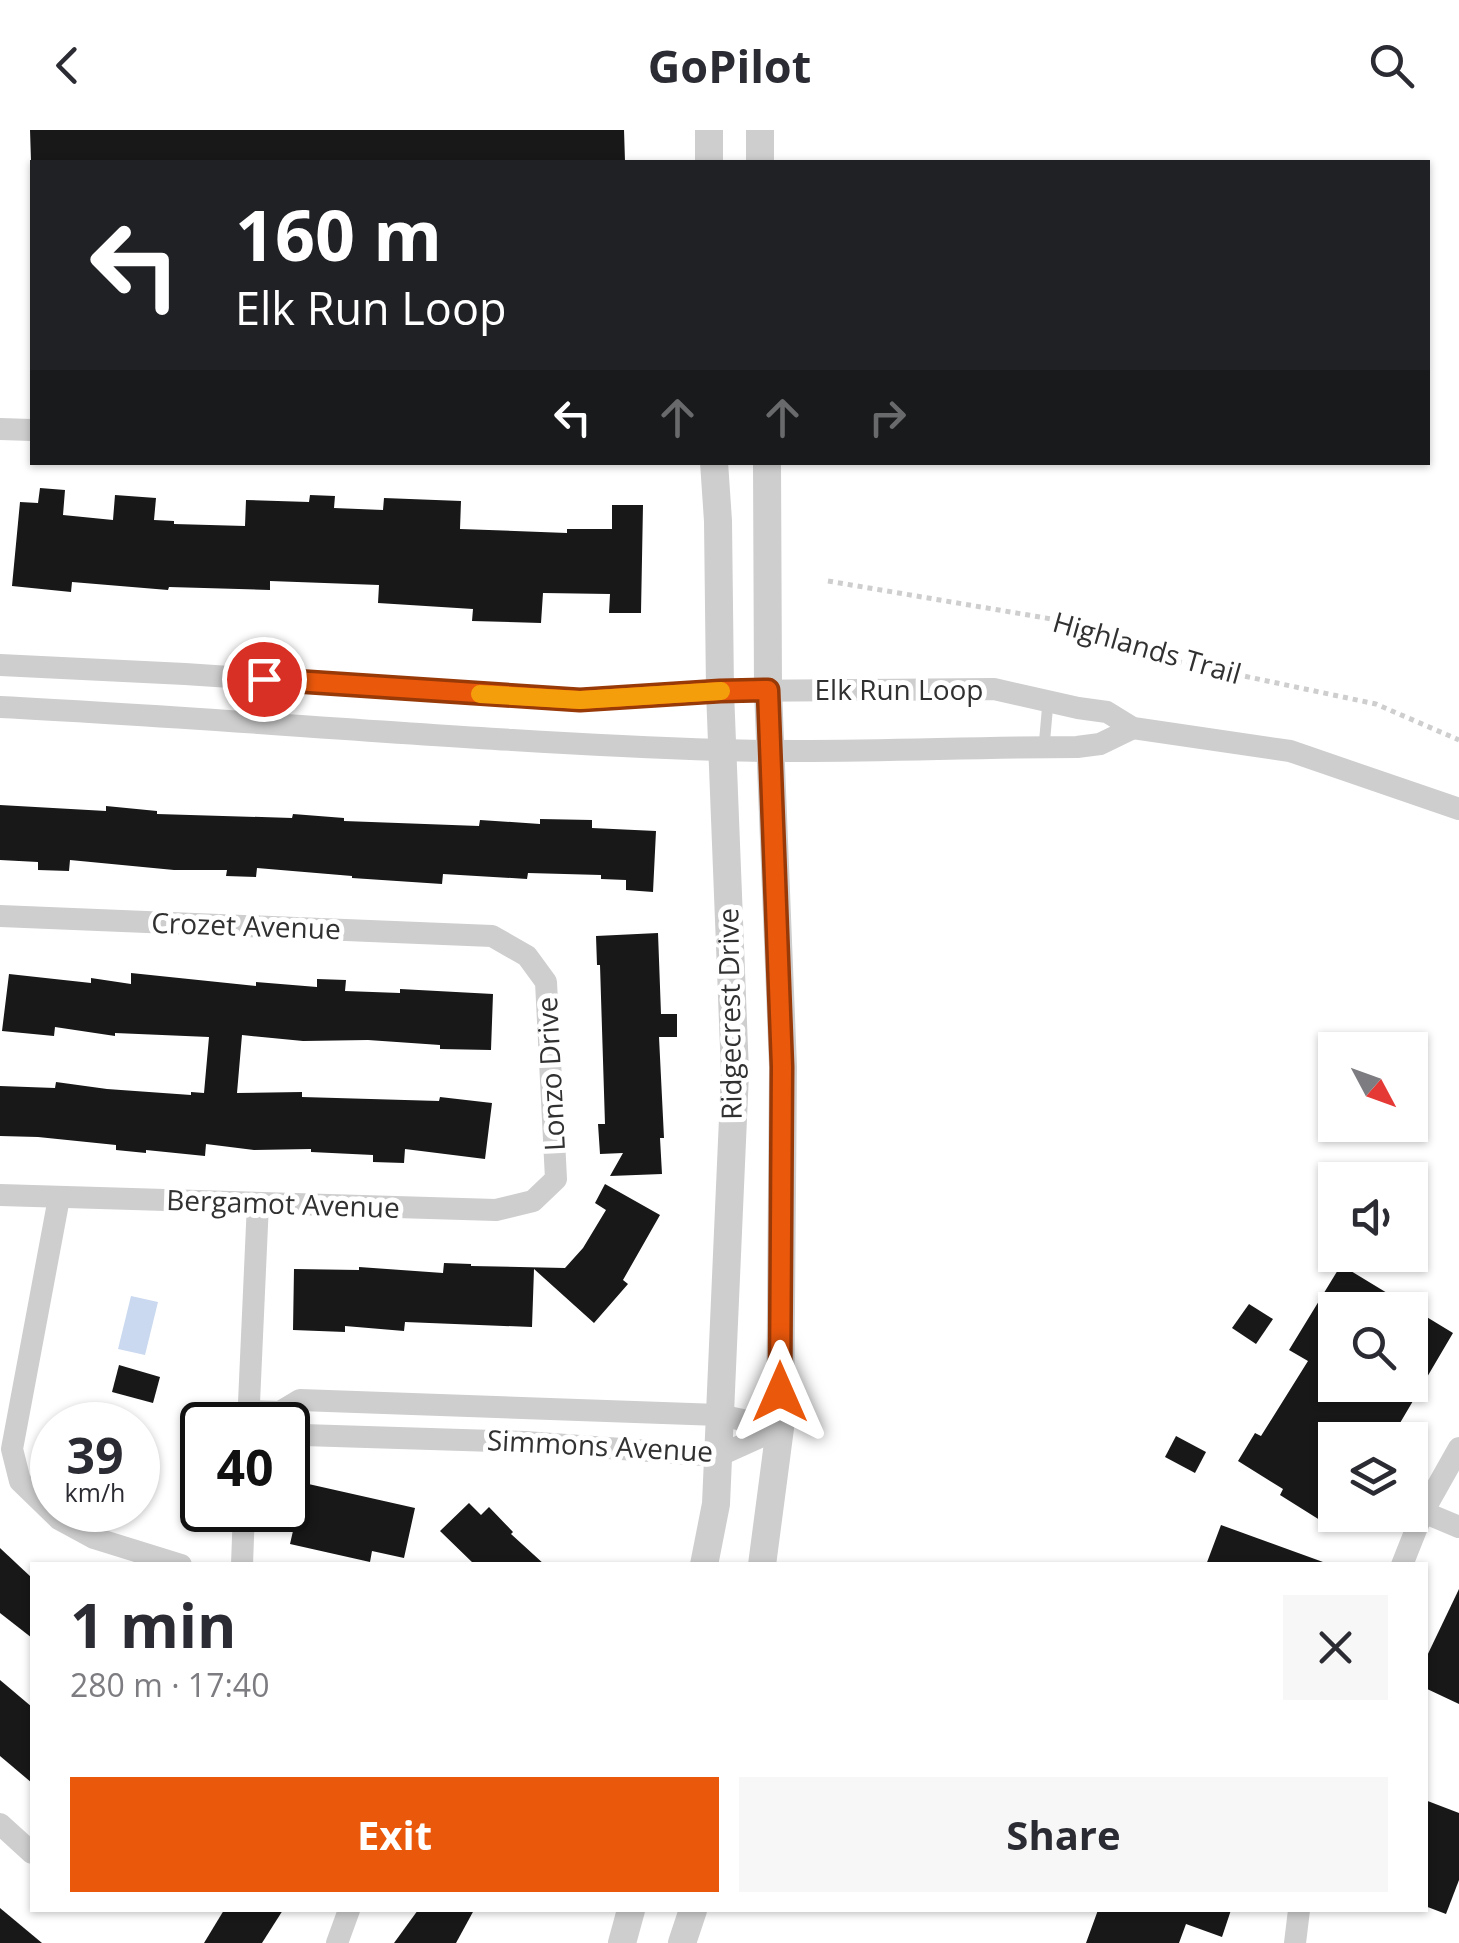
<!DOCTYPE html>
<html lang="en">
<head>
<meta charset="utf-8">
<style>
	:root { --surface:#fff; --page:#f7f7f7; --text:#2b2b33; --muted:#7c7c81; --accent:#ea580c }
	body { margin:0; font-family:"Open Sans",sans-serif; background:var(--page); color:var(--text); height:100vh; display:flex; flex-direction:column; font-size:38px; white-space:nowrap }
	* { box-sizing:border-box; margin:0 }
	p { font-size:32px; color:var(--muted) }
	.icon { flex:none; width:55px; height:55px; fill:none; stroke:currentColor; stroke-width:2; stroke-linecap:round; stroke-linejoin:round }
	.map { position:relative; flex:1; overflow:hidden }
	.side { position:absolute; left:30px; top:1432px; width:1398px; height:350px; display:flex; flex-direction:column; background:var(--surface); border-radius:0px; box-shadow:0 2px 8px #0004 }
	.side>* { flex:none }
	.banner { position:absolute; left:30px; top:30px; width:1400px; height:305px; border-radius:0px; box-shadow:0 2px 8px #0004; background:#202124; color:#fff; overflow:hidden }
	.needle { width:65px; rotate:131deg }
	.controls { position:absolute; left:1318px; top:902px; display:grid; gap:20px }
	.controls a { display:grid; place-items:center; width:110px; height:110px; border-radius:0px; background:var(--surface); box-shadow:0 2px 8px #0004; font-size:50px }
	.speed { position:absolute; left:30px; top:1272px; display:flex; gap:20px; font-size:50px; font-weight:700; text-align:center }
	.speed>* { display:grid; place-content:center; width:130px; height:130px; border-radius:50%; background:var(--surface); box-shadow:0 2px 8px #0004; line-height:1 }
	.speed small { font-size:25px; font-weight:400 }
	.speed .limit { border:5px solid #111; border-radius:15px; background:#fff; color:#111 }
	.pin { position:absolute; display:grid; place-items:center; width:85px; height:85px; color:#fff; margin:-42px; border:5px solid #fff; border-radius:50%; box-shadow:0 2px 10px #0007 }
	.me { position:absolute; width:110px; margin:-55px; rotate:0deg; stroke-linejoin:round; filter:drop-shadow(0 0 8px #0008) }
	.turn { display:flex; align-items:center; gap:35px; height:210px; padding:0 40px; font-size:45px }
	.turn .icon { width:130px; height:130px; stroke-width:2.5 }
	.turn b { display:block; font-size:70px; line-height:85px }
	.lanes { display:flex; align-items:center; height:95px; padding:0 40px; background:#0003; justify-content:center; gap:50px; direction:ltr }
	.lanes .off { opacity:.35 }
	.round { display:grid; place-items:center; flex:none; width:105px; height:105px; border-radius:0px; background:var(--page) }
	.head { display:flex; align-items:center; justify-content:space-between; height:170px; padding:0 40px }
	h1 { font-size:60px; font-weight:700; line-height:75px }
	.cta { display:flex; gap:20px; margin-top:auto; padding:20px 40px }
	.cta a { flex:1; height:115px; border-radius:0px; background:var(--accent); color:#fff; font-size:40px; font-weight:700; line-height:115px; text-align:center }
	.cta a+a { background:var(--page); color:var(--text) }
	header { display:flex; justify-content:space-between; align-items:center; height:130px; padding:0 40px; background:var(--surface); font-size:45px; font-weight:700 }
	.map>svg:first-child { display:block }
	.water { fill:#cad9ef }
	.building { fill:#181818; fill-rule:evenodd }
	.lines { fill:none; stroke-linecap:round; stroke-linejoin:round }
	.path { stroke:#cecece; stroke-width:5; stroke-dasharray:5 5; stroke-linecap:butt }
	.service { stroke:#cecece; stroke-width:11 }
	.minor { stroke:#cecece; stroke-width:22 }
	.tertiary { stroke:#cecece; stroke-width:28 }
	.route-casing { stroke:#983908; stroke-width:25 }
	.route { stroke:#ea580c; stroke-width:18 }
	.slow { stroke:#f59e0b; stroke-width:18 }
	.labels { text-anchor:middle; stroke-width:10; stroke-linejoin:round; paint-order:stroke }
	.street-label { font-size:28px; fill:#313131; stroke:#fff }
</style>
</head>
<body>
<header><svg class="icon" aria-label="back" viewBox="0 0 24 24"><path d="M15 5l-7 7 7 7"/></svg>GoPilot<svg class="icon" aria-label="search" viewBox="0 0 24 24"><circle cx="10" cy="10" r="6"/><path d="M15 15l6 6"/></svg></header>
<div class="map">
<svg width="1459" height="1813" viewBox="0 0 1459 1813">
	<rect width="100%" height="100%" fill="#fff"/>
	<polygon class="water" points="131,1166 158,1172 145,1225 118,1219"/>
	<g class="building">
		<polygon points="30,0 624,0 625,32 31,32"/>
		<polygon points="40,358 65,360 63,385 113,390 115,365 156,368 154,390 174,391 174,394 245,396 246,370 309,372 310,365 335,366 334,378 383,380 384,368 461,371 460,399 567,403 567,399 612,399 612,375 643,375 641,483 609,483 610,464 543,463 541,493 472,491 473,479 378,473 379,455 270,451 270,460 169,457 168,460 72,452 71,462 12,456 20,372 38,373"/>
		<polygon points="0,675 106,681 106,676 157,681 157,684 292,688 293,684 344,688 344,691 479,696 480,690 540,694 540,689 592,690 592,698 656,701 653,762 626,760 626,750 601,749 601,745 528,743 527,749 443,744 442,754 352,748 352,746 257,738 256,747 226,746 227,740 174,740 70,730 69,741 38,740 38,732 0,730"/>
		<polygon points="658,803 661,884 677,884 677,907 659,907 664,1008 660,1008 662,1044 610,1046 623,1023 600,1024 598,994 605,994 600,835 597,835 596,806"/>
		<polygon points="131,843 256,856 256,852 317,857 317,849 346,850 345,861 400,863 400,859 493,864 491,920 440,919 440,915 368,910 303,911 242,905 237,963 302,962 302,967 439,971 440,967 492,973 485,1029 405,1019 404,1033 373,1032 373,1025 311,1022 311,1019 254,1020 206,1014 205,1026 146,1020 146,1023 116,1020 116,1015 38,1007 0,1006 0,956 55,958 56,952 107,959 191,965 191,962 204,963 209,907 115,903 115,906 55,897 54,906 2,901 9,844 91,853 91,848 131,854"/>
		<polygon points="605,1054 660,1085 623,1150 628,1154 594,1193 534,1139 532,1197 405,1192 404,1201 345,1196 345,1202 293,1200 294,1139 359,1140 359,1137 443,1143 444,1133 471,1134 471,1136 565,1138 583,1118 606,1080 595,1073"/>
		<path d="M 1341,1135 L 1453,1203 L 1390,1310 L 1335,1310 L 1335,1373 L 1323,1392 L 1280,1365 L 1283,1359 L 1238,1331 L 1255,1303 L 1261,1306 L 1308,1231 L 1289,1220 ZM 1335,1180 L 1410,1180 L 1410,1255 L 1335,1255 Z"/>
		<polygon points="1249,1174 1273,1189 1256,1214 1232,1198"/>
		<polygon points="119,1235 160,1247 153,1273 112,1262"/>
		<polygon points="1176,1306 1206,1322 1195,1343 1165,1327"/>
		<polygon points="304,1353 415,1378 404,1428 372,1421 370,1432 290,1414"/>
		<polygon points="469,1373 481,1385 489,1377 513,1402 511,1404 545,1435 475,1435 440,1401"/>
		<polygon points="1221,1395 1323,1432 1323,1435 1206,1435"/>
		<polygon points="0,1418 32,1448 32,1508 0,1483"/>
		<polygon points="1459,1459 1459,1574 1425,1558 1425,1530"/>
		<polygon points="0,1550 32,1577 32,1653 0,1626"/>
		<polygon points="1425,1670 1459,1683 1459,1750 1446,1784 1425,1776"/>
		<polygon points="0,1778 42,1813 0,1813"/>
		<polygon points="224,1780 283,1780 262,1813 204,1813"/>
		<polygon points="418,1780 474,1780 456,1813 394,1813"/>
		<polygon points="1098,1780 1231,1780 1222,1807 1186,1794 1179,1813 1086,1813"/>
	</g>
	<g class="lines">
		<polyline class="path" points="828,451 1087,495 1136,520 1187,534 1376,574 1459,610"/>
		<polyline class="service" points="1044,617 1048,572"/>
		<g class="minor">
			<polyline points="0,299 32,300"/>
			<polyline points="0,535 185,544 580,570 720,561 994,559 1078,578 1107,582 1133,598 1290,621 1459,679"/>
			<path d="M 0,577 C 240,589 480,612 720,620 C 839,624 958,617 1077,617 L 1100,614 L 1133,598"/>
			<polyline points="0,786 492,806 527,826 546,852 556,1049 533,1071 496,1080 0,1065"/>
			<polyline points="59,1068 12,1319 20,1351 59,1389 94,1408 181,1435"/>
			<polyline points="249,1281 280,1282 300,1270 719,1285 780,1298 718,1326 525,1312 303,1305 280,1282"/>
			<polyline points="248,1295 258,1073"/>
			<polyline points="1423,1382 1459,1397"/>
			<polyline points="242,1435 244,1380"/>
			<polyline points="1402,1435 1423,1382 1459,1318"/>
			<polyline points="0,1694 32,1723"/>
			<polyline points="337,1813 349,1780"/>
			<polyline points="1295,1813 1299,1780"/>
		</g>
		<g class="tertiary">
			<polyline points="709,32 709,0"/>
			<polyline points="760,32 760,0"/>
			<polyline points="704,1435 716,1374 735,943 720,561 718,391 714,332"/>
			<polyline points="762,1435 780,1298 783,937 768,560 767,332"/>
			<polyline points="622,1813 631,1780"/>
			<polyline points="682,1813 693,1780"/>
		</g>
	</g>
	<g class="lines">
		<g class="route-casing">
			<polyline id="route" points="264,549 580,570 720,561 768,560 782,937 780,1262"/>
		</g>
		<use href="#route" class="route"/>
		<polyline class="slow" points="480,564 580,570 721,561"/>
	</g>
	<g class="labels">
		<g class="street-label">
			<text transform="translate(1147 518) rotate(16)" y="10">Highlands Trail</text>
			<text x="899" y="570">Elk Run Loop</text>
			<text transform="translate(246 796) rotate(2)" y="10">Crozet Avenue</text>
			<text transform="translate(730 884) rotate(-91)" y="10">Ridgecrest Drive</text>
			<text transform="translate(551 944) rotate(-93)" y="10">Lonzo Drive</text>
			<text transform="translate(283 1074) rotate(2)" y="10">Bergamot Avenue</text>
			<text transform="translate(600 1316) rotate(3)" y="10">Simmons Avenue</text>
		</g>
	</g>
</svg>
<div class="controls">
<a><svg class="needle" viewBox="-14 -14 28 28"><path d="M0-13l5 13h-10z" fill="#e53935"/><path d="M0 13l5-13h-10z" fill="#7c7c81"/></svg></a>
<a><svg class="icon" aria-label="sound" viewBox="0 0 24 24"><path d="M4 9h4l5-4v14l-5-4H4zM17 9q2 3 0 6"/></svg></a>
<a><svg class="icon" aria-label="search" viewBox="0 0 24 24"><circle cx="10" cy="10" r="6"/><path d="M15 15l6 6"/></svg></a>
<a><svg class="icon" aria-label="layers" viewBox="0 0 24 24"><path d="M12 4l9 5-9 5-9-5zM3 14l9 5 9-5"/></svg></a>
</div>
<div class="speed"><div>39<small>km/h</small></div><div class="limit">40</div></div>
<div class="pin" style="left:264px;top:549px;background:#d93025"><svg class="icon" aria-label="arrive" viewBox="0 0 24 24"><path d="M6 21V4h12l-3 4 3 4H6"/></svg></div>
<svg class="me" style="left:780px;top:1262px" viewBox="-20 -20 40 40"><path d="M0-17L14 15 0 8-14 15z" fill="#ea580c" stroke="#fff" stroke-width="4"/></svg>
<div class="banner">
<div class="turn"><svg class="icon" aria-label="left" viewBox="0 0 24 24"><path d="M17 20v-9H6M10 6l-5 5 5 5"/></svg><div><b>160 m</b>Elk Run Loop</div></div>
<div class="lanes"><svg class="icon" aria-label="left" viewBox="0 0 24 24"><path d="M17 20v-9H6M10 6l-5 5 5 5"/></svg><svg class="icon off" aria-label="ahead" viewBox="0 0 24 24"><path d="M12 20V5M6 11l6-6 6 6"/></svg><svg class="icon off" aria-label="ahead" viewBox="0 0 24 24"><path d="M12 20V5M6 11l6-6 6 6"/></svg><svg class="icon off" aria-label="right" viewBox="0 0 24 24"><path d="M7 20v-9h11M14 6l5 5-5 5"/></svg></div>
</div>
<section class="side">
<div class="head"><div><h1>1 min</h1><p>280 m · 17:40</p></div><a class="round"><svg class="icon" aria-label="close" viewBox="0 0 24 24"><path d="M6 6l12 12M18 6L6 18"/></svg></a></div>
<div class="cta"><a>Exit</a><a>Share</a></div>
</section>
</div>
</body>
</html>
